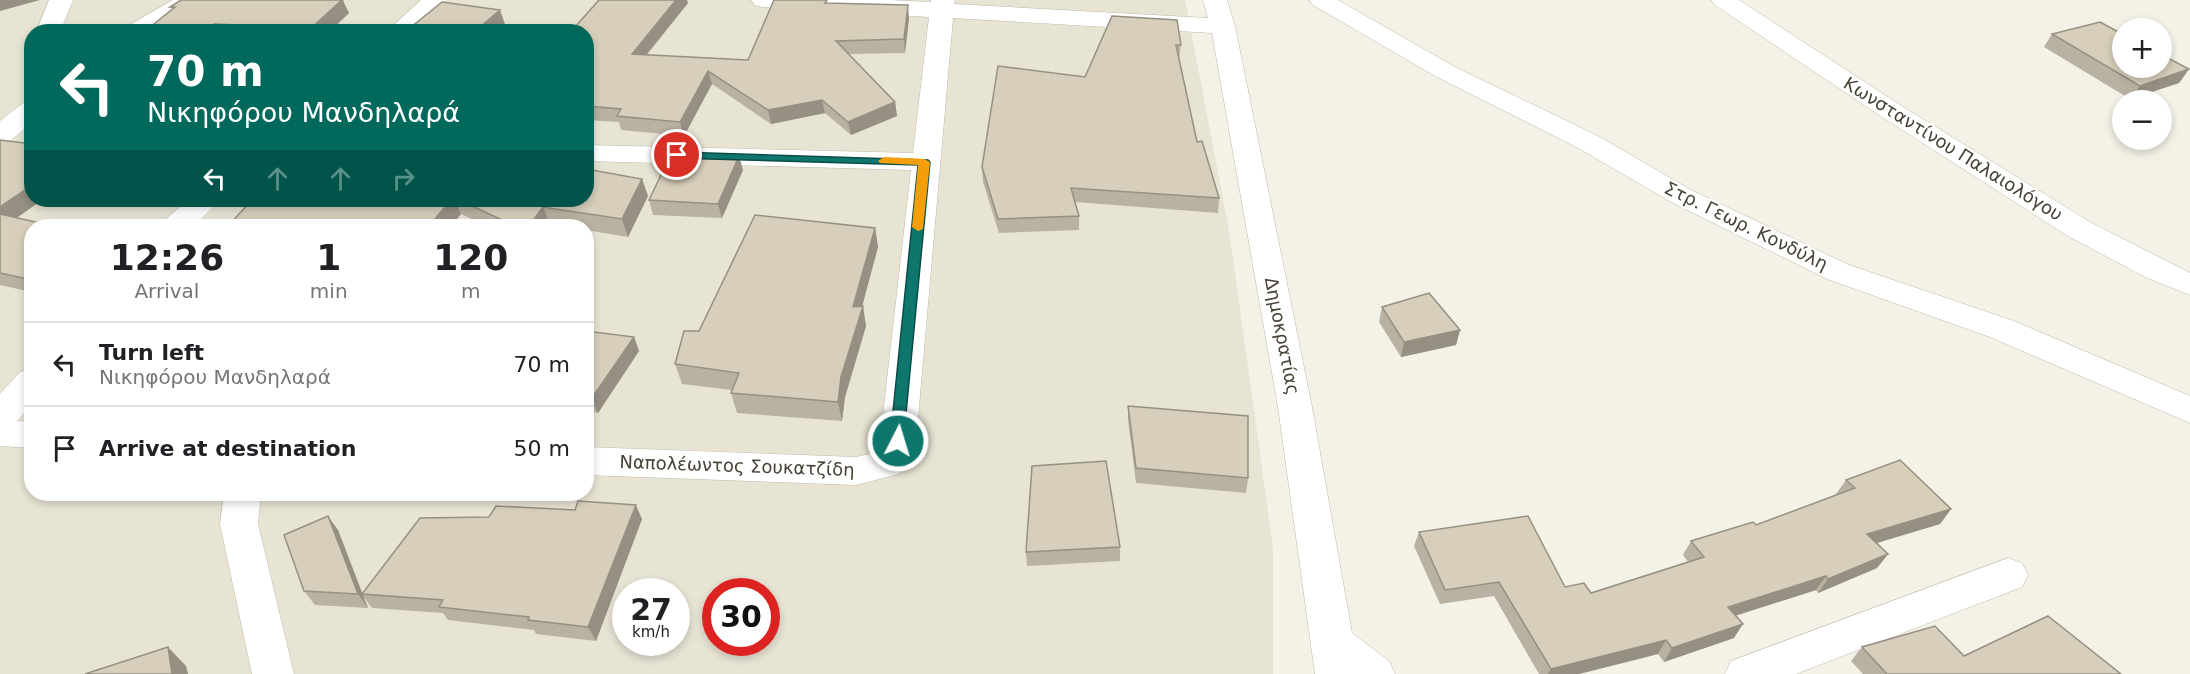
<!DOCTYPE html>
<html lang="en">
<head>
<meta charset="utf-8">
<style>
	:root { --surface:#fff; --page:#f6f6f6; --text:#202124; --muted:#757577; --line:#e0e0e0 }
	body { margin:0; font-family:"DejaVu Sans",sans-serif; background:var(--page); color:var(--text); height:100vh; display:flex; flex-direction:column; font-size:22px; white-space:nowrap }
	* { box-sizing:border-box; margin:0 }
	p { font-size:20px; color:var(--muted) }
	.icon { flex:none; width:33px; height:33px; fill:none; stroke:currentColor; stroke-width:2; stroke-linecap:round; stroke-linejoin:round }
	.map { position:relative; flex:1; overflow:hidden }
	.details { position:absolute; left:24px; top:219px; width:570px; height:282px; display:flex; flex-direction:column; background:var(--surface); border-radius:24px; box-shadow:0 3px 9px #0003 }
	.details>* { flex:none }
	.guide { position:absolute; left:24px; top:24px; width:570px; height:183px; border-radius:24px; box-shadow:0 3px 9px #0003; background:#00695c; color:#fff; overflow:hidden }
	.fabs { position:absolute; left:2112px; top:18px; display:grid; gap:12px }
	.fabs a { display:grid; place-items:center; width:60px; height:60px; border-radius:50%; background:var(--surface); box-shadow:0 3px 9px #0003; font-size:30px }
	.speed { position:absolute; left:612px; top:578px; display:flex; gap:12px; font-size:30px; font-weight:700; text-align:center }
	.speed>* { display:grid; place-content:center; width:78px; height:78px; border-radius:50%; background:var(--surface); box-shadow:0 3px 9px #0003; line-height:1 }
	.speed small { font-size:15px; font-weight:400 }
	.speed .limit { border:9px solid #d22; background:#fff; color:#111 }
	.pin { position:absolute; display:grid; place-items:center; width:51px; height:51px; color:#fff; margin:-26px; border:3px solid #fff; border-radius:50%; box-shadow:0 2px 6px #0007 }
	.me { position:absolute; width:66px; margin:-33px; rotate:5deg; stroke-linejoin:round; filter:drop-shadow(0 0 4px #0008) }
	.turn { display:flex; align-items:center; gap:21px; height:126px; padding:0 24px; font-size:27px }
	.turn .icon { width:78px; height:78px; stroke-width:2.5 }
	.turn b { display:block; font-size:42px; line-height:51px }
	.lanes { display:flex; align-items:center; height:57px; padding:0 24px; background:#0003; justify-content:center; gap:30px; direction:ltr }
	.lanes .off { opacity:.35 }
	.eta { display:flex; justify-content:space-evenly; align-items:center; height:102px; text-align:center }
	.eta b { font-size:36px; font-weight:800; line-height:42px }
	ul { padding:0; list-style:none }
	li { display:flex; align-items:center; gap:18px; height:84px; padding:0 24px; border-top:2px solid var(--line) }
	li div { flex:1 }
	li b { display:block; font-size:22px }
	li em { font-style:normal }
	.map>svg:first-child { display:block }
	.residential { fill:#e8e4d4; fill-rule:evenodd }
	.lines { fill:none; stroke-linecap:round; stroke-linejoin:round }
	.minor-casing { stroke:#c0baa8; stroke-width:1 }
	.minor { fill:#fff; fill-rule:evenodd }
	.wall { fill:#b9b1a1 }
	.shaded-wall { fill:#969083 }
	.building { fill:#d7cebb; stroke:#969083; stroke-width:1.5 }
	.route { fill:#0f766e; stroke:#0a4d48; stroke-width:1.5 }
	.slow { fill:#f59e0b }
	.labels { text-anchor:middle; stroke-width:4.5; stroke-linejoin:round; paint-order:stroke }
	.street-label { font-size:18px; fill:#474235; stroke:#fff }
</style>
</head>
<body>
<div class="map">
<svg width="2190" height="674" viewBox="0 0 2190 674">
	<rect width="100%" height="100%" fill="#f4f1e6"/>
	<path class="residential" d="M 0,0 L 1185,0 L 1229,230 L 1273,548 L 1273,674 L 0,674 ZM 32,32 L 586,32 L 586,200 L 32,200 ZM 32,226 L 586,226 L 586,494 L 32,494 ZM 626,591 L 676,591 L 676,642 L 626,642 ZM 716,591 L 766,591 L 766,642 L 716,642 Z"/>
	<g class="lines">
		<g class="minor-casing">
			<g id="minor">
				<polygon points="49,0 73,0 60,32 36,32"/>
				<polygon points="173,0 202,0 198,5 153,32 123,32 126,27"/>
				<polygon points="421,0 447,0 413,32 386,32"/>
				<polygon points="751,0 889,0 931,2 931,0 955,0 954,4 1208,18 1203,0 1227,0 1235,26 1312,407 1352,633 1389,661 1395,674 1315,674 1278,407 1212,33 953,18 916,441 899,474 856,485 586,475 586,447 856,457 874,453 880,441 911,170 586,161 586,145 913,153 929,17 763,7 755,5"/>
				<polygon points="1309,0 1338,0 1455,67 1600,137 1691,190 1849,265 2014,321 2190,396 2190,423 1990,337 1827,279 1671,202 1580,149 1437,77 1313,5"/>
				<polygon points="1711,0 1739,0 1900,105 2090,222 2190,273 2190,295 2145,277 2068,236 1882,117 1715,5"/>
				<polygon points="32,101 32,123 10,141 0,143 0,121 23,103"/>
				<polygon points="188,200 220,200 194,226 162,226 166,219"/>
				<polygon points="32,369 32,404 17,421 32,422 32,448 0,446 0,394 20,372"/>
				<polygon points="224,494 261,494 258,524 294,674 252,674 220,524"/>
				<polygon points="2008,558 2022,563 2028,575 2022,587 1796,674 1725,674 1731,661"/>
			</g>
		</g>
		<use href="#minor" class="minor"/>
	</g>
	<g class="wall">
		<polygon points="343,1 349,13 329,32 144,32 172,9 170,7"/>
		<polygon points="688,3 647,55 748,60 827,3 909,18 905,53 849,54 895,102 897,116 851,135 825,113 771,124 712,84 684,136 621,130 619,122 586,120 586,32 576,32 575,27"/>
		<polygon points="1112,16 1181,45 1179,59 1197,142 1219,198 1218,213 1075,202 1079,216 1079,230 999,233 983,182 982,167 1085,77"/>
		<polygon points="2052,34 2189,69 2179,83 2130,99 2044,47"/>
		<polygon points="0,140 16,218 32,226 32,292 0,285"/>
		<polygon points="743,170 722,218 653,215 649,200"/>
		<polygon points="642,179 648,196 628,237 586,230 586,226 564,226 550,224 548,226 487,226 461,214 451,226 228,226 249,202 248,200 586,200"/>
		<polygon points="875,228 878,247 862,306 866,326 845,397 842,421 737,413 731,393 732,390 682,384 675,364 699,331"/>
		<polygon points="1382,307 1460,330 1456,345 1401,357 1379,322"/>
		<polygon points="586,331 634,337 639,351 598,413 586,410"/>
		<polygon points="1128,406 1248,478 1246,493 1136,483 1128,420"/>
		<polygon points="1846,480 1951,509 1940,524 1876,543 1888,554 1877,568 1818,593 1816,590 1736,615 1734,638 1664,662 1658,654 1579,674 1539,674 1494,596 1440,604 1414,546 1419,532 1565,587 1591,593 1688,562 1683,555 1691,541 1756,525 1837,495 1836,494"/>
		<polygon points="642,519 596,641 536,634 534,630 448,620 443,613 372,608 363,596 368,608 315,605 304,591 338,530 362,594"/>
		<polygon points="1120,547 1120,561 1027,566 1026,552"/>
		<polygon points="1862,647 1964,656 2121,674 1863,674 1851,661"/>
	</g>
	<g class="shaded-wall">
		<polygon points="0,0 40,0 0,11"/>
		<polygon points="326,0 344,0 343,1 349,13 329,32 313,32 311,28"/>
		<polygon points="676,0 687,0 688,3 636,67 632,54"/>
		<polygon points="908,5 909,18 905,53 904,39"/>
		<polygon points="500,10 506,27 500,32 474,32"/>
		<polygon points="214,24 218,32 206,32"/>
		<polygon points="2189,69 2179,83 2130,99 2140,86"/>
		<polygon points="708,71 712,84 684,136 680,122"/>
		<polygon points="822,100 825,113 771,124 768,110"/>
		<polygon points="895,102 897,116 851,135 848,122"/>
		<polygon points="739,156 743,170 722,218 718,204"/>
		<polygon points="642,179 648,196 628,237 622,219"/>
		<polygon points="32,185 32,200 42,200 4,227 0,221 0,207"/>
		<polygon points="451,200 454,200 461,214 451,226 429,226"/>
		<polygon points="543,207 550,224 548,226 529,226"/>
		<polygon points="875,228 878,247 859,318 863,306 866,326 845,397 842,421 838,402 841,377 853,307"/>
		<polygon points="1460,330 1456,345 1401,357 1404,342"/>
		<polygon points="634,337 639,351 598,413 592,398"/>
		<polygon points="636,505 642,519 596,641 588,627"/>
		<polygon points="1951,509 1940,524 1857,549 1867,534"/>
		<polygon points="328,516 338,530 368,608 358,594"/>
		<polygon points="1888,554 1877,568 1818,593 1828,579"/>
		<polygon points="1826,576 1816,590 1719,621 1728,607"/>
		<polygon points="1743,624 1734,638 1664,662 1672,648"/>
		<polygon points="1666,640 1658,654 1579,674 1548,674 1551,669"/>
		<polygon points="168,647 186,666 188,674 172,674"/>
	</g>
	<g class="building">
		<polygon points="181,0 342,0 311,28 214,24 206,32 144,32 175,7 170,7"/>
		<polygon points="599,0 676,0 632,54 748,60 774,0 827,0 825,3 908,5 904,39 836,41 895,102 848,122 822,100 768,110 708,71 680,122 617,116 621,109 586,106 586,32 577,32 581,27 575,27"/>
		<polygon points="442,2 500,10 474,32 405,32"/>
		<polygon points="1112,16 1177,20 1181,45 1176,45 1197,142 1202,141 1219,198 1071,188 1079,216 998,219 982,167 998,66 1085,77"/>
		<polygon points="2100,22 2122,34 2122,68 2162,68 2162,55 2189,69 2140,86 2052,34"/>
		<polygon points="0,140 32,144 32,185 0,207"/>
		<polygon points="672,152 739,156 718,204 649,200"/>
		<polygon points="586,169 642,179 622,219 543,207 529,226 515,226 459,200 586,200"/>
		<polygon points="252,200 451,200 429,226 228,226"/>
		<polygon points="0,214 53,226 32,226 32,280 0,273"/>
		<polygon points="755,215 875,228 853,307 863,306 841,377 838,402 731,393 739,373 675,364 684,331 699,331"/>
		<polygon points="1429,293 1460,330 1404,342 1382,307"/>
		<polygon points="586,331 634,337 592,398 586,397"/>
		<polygon points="1128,406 1248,416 1248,478 1136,468"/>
		<polygon points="1900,460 1951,509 1867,534 1888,554 1828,579 1826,576 1728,607 1743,624 1672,648 1666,640 1551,669 1499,582 1445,590 1419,532 1528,516 1565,587 1584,583 1591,593 1704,557 1691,541 1753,522 1756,525 1855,488 1846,480"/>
		<polygon points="1106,461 1120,547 1026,552 1032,466"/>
		<polygon points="578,501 636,505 588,627 528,620 529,617 439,607 443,600 362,594 420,518 489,517 496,506 575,510"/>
		<polygon points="328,516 358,594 304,591 284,535"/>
		<polygon points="2048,616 2121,674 1887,674 1862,647 1935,626 1964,656"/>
		<polygon points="168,647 172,674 85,674"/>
	</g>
	<polygon class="route" points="677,152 928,160 930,162 903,445 892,445 890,441 918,165 673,158 673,153"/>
	<polygon class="slow" points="884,157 924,159 930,162 923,229 918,231 912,227 918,165 880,163 878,161"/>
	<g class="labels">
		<g class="street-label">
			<text transform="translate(1953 149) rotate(32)" y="6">Κωνσταντίνου Παλαιολόγου</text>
			<text transform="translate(1746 226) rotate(26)" y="6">Στρ. Γεωρ. Κονδύλη</text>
			<text transform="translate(1282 336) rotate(79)" y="6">Δημοκρατίας</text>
			<text transform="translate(737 466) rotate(2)" y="6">Ναπολέωντος Σουκατζίδη</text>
		</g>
	</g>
</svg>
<div class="fabs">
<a>+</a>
<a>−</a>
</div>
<div class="speed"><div>27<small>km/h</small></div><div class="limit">30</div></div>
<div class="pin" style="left:677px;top:155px;background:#d93025"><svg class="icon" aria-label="arrive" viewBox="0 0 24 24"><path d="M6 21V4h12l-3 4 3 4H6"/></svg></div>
<svg class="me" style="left:898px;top:441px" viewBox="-20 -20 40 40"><circle r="17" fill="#0f766e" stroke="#fff" stroke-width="3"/><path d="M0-11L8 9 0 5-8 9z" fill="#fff"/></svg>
<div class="guide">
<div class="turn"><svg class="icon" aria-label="left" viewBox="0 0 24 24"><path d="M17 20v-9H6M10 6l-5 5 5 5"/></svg><div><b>70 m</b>Νικηφόρου Μανδηλαρά</div></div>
<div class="lanes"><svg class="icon" aria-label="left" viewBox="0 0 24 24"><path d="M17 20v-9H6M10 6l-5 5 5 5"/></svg><svg class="icon off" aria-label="ahead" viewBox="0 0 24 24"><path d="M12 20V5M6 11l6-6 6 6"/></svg><svg class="icon off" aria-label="ahead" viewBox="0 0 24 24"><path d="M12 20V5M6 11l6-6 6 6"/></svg><svg class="icon off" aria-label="right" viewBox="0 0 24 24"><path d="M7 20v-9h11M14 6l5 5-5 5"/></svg></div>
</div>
<section class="details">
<div class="eta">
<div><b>12:26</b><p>Arrival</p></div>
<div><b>1</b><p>min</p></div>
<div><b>120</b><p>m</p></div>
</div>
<ul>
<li><svg class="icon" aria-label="left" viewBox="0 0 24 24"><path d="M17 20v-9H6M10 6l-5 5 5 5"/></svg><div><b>Turn left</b><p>Νικηφόρου Μανδηλαρά</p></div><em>70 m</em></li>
<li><svg class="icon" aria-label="arrive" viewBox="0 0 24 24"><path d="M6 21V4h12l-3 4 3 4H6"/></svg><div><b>Arrive at destination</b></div><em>50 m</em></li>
</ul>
</section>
</div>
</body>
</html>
